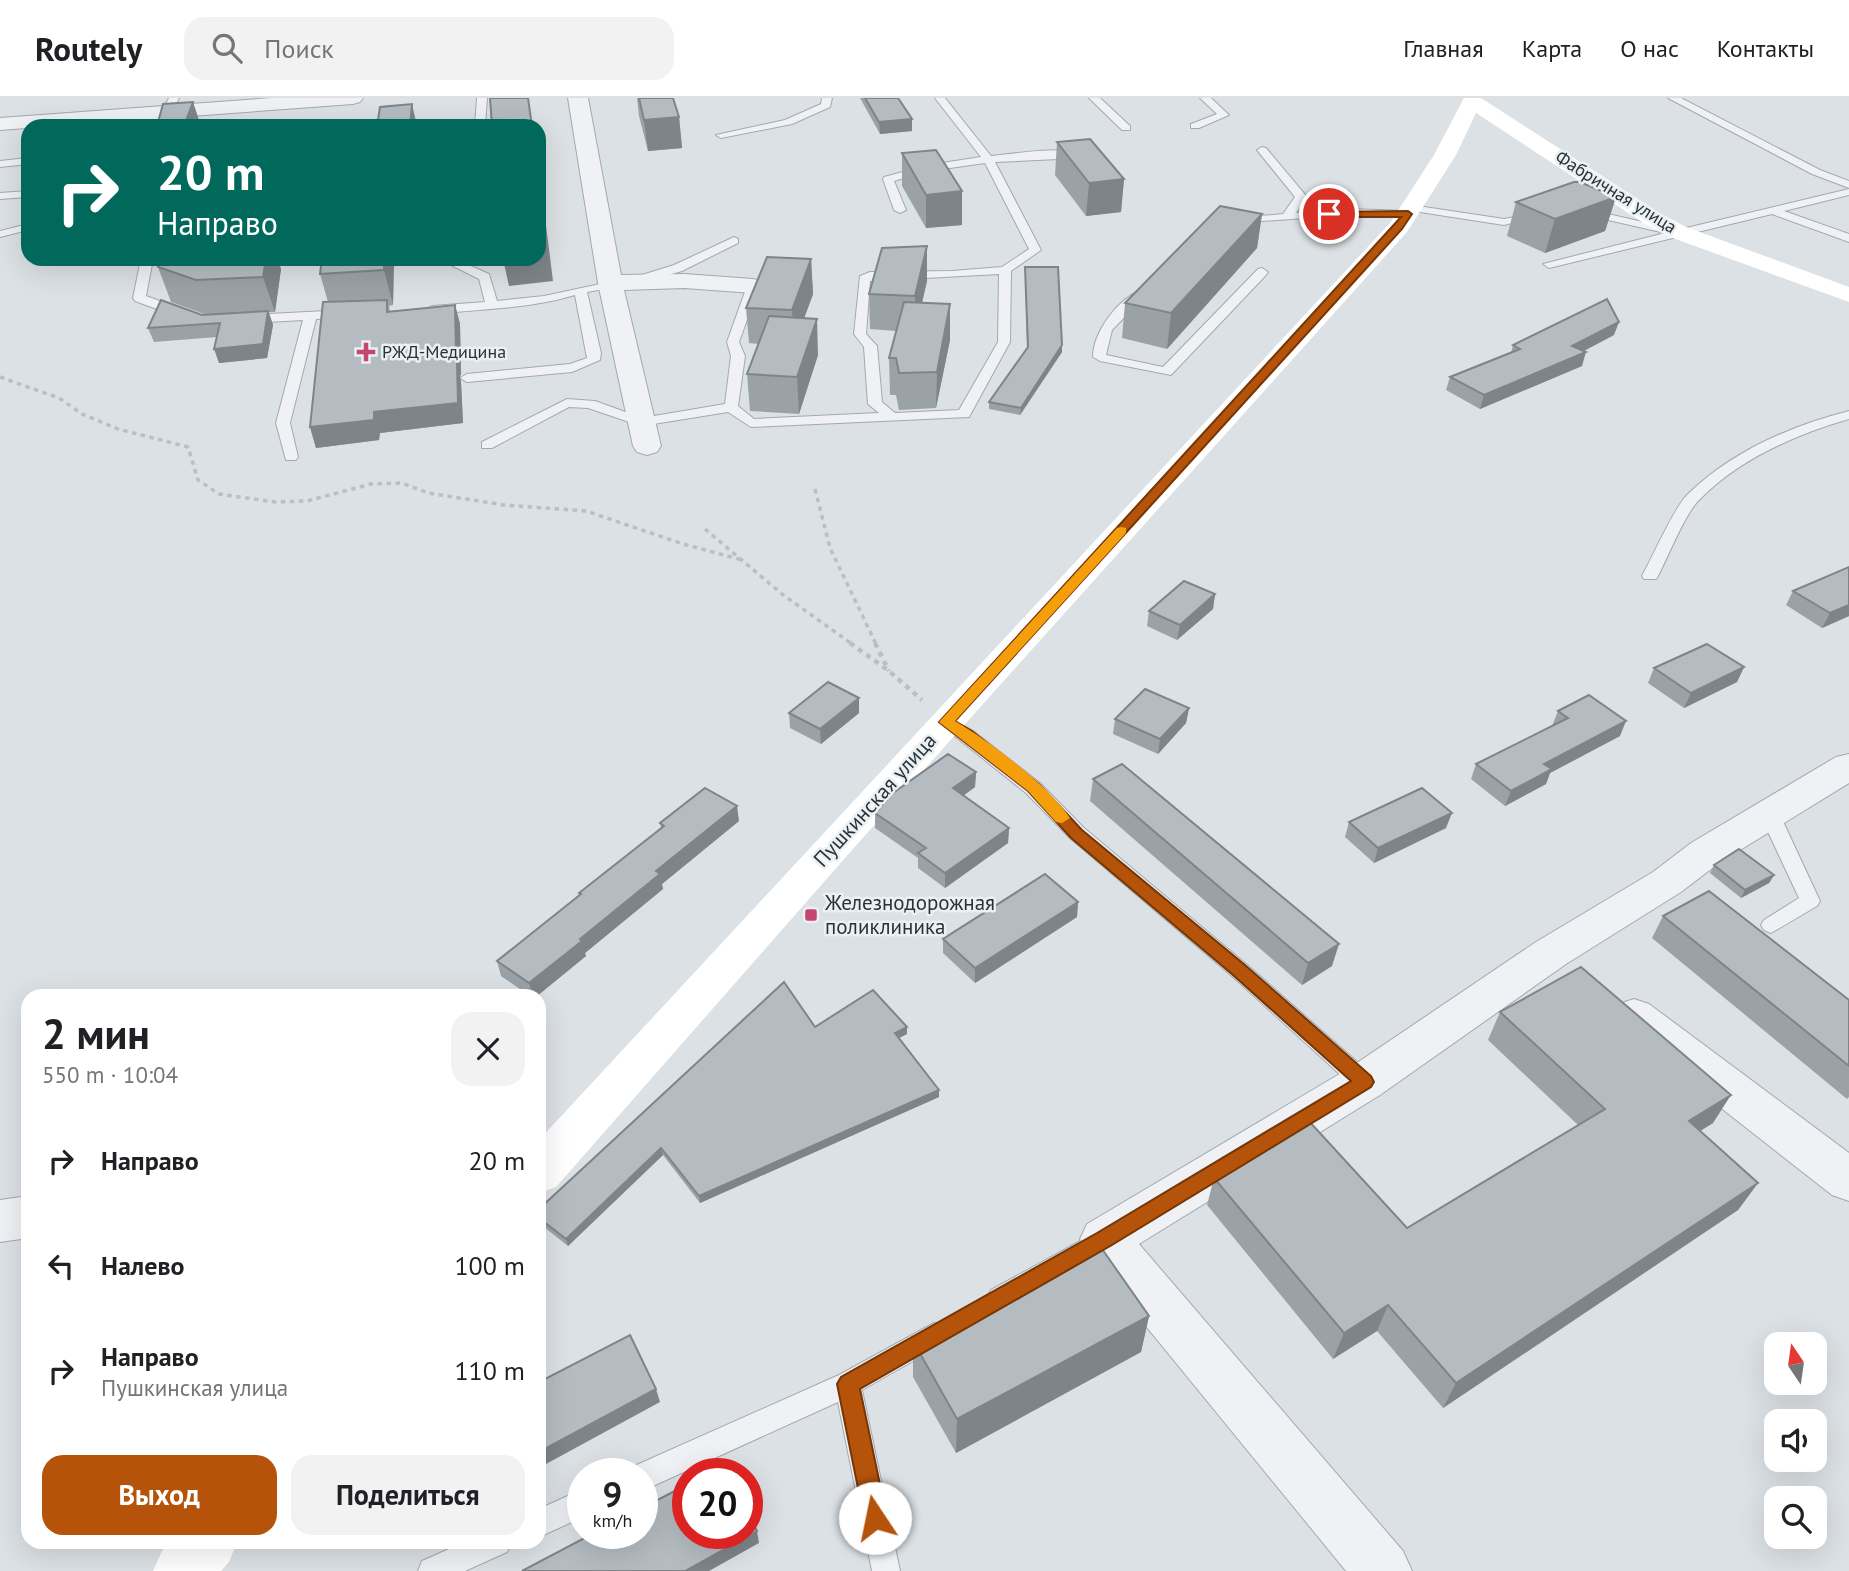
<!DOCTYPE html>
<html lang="ru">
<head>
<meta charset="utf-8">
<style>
	:root { --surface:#fff; --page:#f2f2f2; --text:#202124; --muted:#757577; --line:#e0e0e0; --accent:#b45309 }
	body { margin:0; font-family:"PT Sans",sans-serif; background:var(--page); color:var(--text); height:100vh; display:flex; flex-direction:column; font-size:26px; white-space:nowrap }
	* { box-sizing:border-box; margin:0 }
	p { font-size:23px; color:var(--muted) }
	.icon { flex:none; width:38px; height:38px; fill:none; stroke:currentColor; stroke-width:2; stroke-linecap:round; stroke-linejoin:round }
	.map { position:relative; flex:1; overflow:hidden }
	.details { position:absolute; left:21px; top:891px; width:525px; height:560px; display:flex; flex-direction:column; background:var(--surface); border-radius:21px; box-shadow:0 7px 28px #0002 }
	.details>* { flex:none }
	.banner { position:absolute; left:21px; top:21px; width:525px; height:147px; border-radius:21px; box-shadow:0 7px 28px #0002; background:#00695c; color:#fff; overflow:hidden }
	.needle { width:46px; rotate:347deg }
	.controls { position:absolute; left:1764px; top:1234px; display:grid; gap:14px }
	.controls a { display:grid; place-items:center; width:63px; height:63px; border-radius:14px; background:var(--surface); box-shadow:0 7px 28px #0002; font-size:35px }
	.speed { position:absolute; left:567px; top:1360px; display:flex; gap:14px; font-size:35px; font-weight:700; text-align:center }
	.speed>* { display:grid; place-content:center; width:91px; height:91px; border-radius:50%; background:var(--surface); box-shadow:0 7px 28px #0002; line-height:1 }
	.speed small { font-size:18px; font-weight:400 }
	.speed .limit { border:10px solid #d22; background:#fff; color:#111 }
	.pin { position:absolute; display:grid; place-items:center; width:60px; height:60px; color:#fff; margin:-30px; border:4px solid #fff; border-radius:50%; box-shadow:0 2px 7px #0007 }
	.me { position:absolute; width:77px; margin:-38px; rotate:349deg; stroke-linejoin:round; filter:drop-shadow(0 0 5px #0008) }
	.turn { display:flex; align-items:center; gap:24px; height:147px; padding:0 21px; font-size:32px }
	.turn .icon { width:91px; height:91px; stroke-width:2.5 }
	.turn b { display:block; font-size:49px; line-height:60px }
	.round { display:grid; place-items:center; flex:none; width:74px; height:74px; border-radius:21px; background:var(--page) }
	.summary { display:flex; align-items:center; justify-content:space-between; height:119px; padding:0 21px }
	h1 { font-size:42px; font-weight:700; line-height:52px }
	.button { display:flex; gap:14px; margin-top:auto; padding:14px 21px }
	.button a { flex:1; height:80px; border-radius:21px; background:var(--accent); color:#fff; font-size:28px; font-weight:700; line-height:80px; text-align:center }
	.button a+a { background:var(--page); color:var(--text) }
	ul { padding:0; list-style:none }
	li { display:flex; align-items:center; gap:21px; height:105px; padding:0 21px }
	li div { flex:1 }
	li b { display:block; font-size:26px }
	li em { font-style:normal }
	header { display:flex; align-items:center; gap:42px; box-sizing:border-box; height:98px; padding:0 35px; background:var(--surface); border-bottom:2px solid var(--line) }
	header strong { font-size:33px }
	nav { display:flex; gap:38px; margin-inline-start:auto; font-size:24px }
	.search { width:490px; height:63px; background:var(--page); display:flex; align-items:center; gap:18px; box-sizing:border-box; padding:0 24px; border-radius:21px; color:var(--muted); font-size:26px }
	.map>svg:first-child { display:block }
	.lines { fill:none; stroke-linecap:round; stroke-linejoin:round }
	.service-casing { stroke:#a2a9af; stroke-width:2 }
	.minor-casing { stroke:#a2a9af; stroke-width:2 }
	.path-far1 { stroke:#bbbfc4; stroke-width:3.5; stroke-dasharray:4.5 4.5; stroke-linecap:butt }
	.path { stroke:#bbbfc4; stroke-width:4.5; stroke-dasharray:5 5; stroke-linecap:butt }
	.service { fill:#eff1f4; fill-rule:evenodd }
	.minor { fill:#eff1f4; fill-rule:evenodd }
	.secondary { fill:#fff; fill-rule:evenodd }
	.wall { fill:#9ba2a7 }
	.shaded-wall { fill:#7e8488 }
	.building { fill:#b4bcc2; stroke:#7e8488; stroke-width:2 }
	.route { fill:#b45309; stroke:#753606; stroke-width:2 }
	.slow { fill:#f59e0b }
	.poi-dot { fill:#c54770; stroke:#ebf0f3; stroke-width:2.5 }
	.labels { text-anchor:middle; stroke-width:5; stroke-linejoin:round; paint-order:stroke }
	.far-street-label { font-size:18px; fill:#27323b; stroke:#ebf0f3 }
	.far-poi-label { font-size:18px; fill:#27323b; stroke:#ebf0f3; text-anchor:start }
	.street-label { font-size:21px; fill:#27323b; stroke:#ebf0f3 }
	.poi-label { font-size:21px; fill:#27323b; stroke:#ebf0f3; text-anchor:start }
</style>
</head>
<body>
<header>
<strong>Routely</strong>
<div class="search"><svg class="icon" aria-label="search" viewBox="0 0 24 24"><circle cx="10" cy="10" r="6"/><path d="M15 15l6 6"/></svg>Поиск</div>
<nav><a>Главная</a><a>Карта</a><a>О нас</a><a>Контакты</a></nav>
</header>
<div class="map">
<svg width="1849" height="1473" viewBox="0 0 1849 1473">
	<rect width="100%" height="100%" fill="#dce1e5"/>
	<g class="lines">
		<g class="service-casing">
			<g id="service">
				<path d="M 169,0 L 179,0 C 171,16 163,28 145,28 L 163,12 Z"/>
				<polygon points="477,0 487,0 485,28 475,28"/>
				<polygon points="822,0 832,0 830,9 792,26 721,40 716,37 785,22 821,6"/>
				<path d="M 935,0 L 945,0 L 991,58 C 1011,56 1071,47 1085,57 L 1080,60 L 995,64 L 1041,152 L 1011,173 L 1010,244 L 969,319 L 751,329 L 728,314 L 641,328 L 588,310 L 569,309 L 492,350 L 482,350 L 482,344 L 567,301 L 595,303 L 642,320 L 725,306 L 731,258 L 727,244 L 747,188 L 753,184 L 759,188 L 739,244 L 745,258 L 738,308 L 754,321 L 879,315 L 868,306 L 864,249 L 854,236 L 860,178 L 870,174 L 952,173 L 1002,169 L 1029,151 L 985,65 L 929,73 L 894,83 L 906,112 L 900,115 L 894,112 L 883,81 L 884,79 L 929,67 L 981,59 ZM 999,176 L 998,244 L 959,312 L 895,315 L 882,304 L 877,248 L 866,236 L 870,183 Z"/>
				<polygon points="1089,0 1100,0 1130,28 1130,32 1122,32"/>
				<polygon points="1200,0 1211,0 1229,17 1199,30 1191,30 1191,26 1217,16"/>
				<polygon points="1668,0 1681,0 1820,72 1849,83 1849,90 1812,76"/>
				<polygon points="1262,49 1266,50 1307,99 1296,115 1350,111 1407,113 1413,116 1407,119 1350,117 1233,125 1231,123 1237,120 1283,116 1295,99 1257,52"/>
				<polygon points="28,60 28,66 0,69 0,63"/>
				<polygon points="1849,91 1849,97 1784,113 1849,136 1849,144 1772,116 1549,170 1543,166 1665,135 1582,116 1582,112 1586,111 1678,132"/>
				<polygon points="28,93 28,99 0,101 0,95"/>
				<polygon points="1411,107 1504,121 1536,115 1542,118 1504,127 1407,112 1405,110"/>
				<polygon points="28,126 28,132 0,139 0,133"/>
				<path d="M 734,139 L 738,141 L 738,145 L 682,173 L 644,184 L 587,194 L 601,255 L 600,262 L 572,274 L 467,284 L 460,280 L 467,276 L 570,266 L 587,260 L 575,197 C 528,211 480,211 432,216 L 426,212 L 432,208 L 485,204 L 479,181 L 439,161 L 455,161 L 489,176 L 497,203 L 544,198 L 642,177 L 674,167 Z"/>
				<polygon points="141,161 153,161 146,198 187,213 187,219 179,219 135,203 133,200"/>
				<path d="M 1262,170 L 1268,174 L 1266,177 L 1171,277 L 1100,263 L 1093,259 C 1093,234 1118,201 1141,192 L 1147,196 L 1112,232 L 1106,257 L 1163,269 L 1258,171 Z"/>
				<polygon points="346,212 352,216 350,219 316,221 290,325 298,359 296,362 286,362 276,325 303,222 247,225 241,221 247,217"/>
				<path d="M 1849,313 L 1849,321 C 1794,337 1739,361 1699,402 C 1685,416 1668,459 1658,478 L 1656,481 L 1644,481 L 1642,478 C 1652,460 1674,410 1687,397 C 1731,354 1790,328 1849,313 Z"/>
				<polygon points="946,618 973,633 1040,685 1084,730 1246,866 1372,977 1375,984 1372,991 1364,993 1356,991 1232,878 1070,740 1026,695 937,624 940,620"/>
				<polygon points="1770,710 1777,712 1780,717 1820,803 1817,808 1771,835 1764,832 1761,827 1764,822 1799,800 1760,717 1763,712"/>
				<polygon points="1104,1130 1113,1133 1116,1141 1113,1149 1009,1208 1000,1212 991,1208 987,1200 991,1192"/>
				<polygon points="934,1225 943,1228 947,1237 943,1246 862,1292 900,1473 872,1473 838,1304 642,1393 642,1376 630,1376 632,1369 839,1277"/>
				<polygon points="583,1391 583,1419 539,1439 539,1411"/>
				<polygon points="465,1444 511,1444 507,1454 465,1473 418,1473 422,1463"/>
			</g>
		</g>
		<g class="minor-casing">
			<g id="minor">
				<polygon points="272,0 363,0 360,4 353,6 0,32 0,20"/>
				<polygon points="568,0 588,0 621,177 684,176 753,181 762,183 765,188 762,193 753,195 684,190 624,192 661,348 657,354 647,357 637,354 633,348 598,185"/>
				<polygon points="1849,656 1849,685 1719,765 1681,794 1566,866 1380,997 1139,1146 1403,1453 1412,1473 1346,1473 1087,1156 1080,1141 1087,1126 1348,971 1536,844 1653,774 1691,745 1836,659"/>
				<polygon points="1634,901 1649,906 1849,1055 1849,1103 1832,1097 1619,930 1612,918 1619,906"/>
				<polygon points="28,1098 28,1140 0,1144 0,1102"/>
			</g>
		</g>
		<g class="path-far1">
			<polyline points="0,279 59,300 82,316 118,331 188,349 198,382 219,396 275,404 307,403 371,386 402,385 428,395 504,407 586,413 683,446 742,462"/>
			<polyline points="815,391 830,450 876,546"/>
			<polyline points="705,431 782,496 852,546"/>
		</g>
		<g class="path">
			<polyline points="850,545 889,573 922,602"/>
			<polyline points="875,545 889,573"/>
		</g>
		<use href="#service" class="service"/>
		<use href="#minor" class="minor"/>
		<g class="secondary">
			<polygon points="1464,0 1481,0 1658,114 1686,129 1849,189 1849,204 1670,139 1642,124 1476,15 1456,57 1407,134 860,743 556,1089 539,1095 539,1042 1390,125 1434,57"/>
			<polygon points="170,1444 237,1444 229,1464 221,1473 153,1473 162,1453"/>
		</g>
	</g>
	<g class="wall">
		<polygon points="637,0 673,0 679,19 682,50 648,53 639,18"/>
		<polygon points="860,0 898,0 912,21 912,33 880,36"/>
		<polygon points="1057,44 1124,81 1121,114 1086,118 1055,77"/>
		<polygon points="902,55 962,93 962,127 926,130 902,88"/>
		<polygon points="1616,99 1605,133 1545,155 1507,138 1516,104"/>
		<polygon points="1262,116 1257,150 1167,251 1122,240 1125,205"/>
		<polygon points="927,148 927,183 922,205 950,242 936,310 899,312 896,297 890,297 889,260 896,233 870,231 869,196"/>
		<polygon points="394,161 393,207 389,208 390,213 455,207 460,226 461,276 460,278 461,284 463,325 380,335 379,342 316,350 310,329 328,204 320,176"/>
		<polygon points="811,161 813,196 804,220 818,257 799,316 750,313 747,276 759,246 749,245 746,210"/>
		<polygon points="158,169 281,171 275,214 269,214 273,227 267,260 219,265 217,239 154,244 148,230 207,217 171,204"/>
		<polygon points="1025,175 1062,254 1020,317 989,311 989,304 1027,250"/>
		<polygon points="1614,237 1584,253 1582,268 1480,311 1446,292 1450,279 1511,255 1513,247"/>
		<polygon points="1793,493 1849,518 1822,530 1786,507"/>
		<polygon points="1215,496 1213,511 1177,542 1147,528 1149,513"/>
		<polygon points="1744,569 1737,584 1684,610 1648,585 1654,570"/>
		<polygon points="859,600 859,615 821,646 790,630 789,615"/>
		<polygon points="1189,610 1186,625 1158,656 1113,636 1115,621"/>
		<polygon points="1558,613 1620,638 1550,675 1546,686 1505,708 1471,681 1476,666 1552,628"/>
		<polygon points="976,674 975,689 963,698 1009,730 1008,745 945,790 918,770 918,760 875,730 875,715"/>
		<polygon points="1093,681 1332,868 1302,887 1090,703"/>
		<polygon points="739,723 662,786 663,791 585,855 586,858 537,898 530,898 501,878 497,863 580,798 579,795 661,730 660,725"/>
		<polygon points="1349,724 1446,730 1374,765 1345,739"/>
		<polygon points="1714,767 1774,777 1769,785 1741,800 1710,775"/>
		<polygon points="1078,804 1077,819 975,885 943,855 943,841"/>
		<polygon points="1663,818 1849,902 1849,999 1847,1001 1652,840"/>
		<polygon points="1500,914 1713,1025 1700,1033 1758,1085 1738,1112 1443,1310 1377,1233 1333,1261 1207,1107 1214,1080 1407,1130 1578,1027 1488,942"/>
		<polygon points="815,929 907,936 899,940 939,999 700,1105 663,1057 568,1148 539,1125 539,1111"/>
		<polygon points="1149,1218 1141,1254 956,1355 913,1279 913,1243"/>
	</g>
	<g class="shaded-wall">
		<polygon points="193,4 201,28 184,28"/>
		<polygon points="412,6 417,28 410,28"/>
		<polygon points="679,19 682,50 648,53 644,22"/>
		<polygon points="912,21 912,33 880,36 879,24"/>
		<polygon points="539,72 553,183 509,188 503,161 539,161"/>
		<polygon points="1124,81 1121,114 1086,118 1089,85"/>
		<polygon points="962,93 962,127 926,130 926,97"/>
		<polygon points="1616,99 1605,133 1545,155 1555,121"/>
		<polygon points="1262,116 1257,150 1167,251 1171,215"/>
		<polygon points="927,148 927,183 915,234 915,198"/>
		<polygon points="266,161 278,161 281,171 275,214 263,179"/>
		<polygon points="384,161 394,161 393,207 384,172"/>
		<polygon points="811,161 813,196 794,248 792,212"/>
		<polygon points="950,206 950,242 936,310 937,274"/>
		<polygon points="455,207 460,226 461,276 460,278 461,284 463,325 380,335 379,342 316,350 310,329 374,314 453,261"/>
		<polygon points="268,213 273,227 267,260 219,265 214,251"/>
		<polygon points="817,221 818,257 799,316 797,279"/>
		<polygon points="1619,224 1614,237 1568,261 1572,248"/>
		<polygon points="1062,247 1062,254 1020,317 1021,310"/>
		<polygon points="1586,254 1582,268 1480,311 1484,297"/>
		<polygon points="1215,496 1213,511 1177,542 1180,527"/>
		<polygon points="1849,507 1849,518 1822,530 1830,515"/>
		<polygon points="1744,569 1737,584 1684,610 1691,595"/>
		<polygon points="859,600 859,615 821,646 820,631"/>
		<polygon points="1189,610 1186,625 1158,656 1160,641"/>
		<polygon points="1626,623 1620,638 1550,675 1546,686 1505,708 1511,693 1544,666"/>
		<polygon points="976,674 975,689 953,705 953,690"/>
		<polygon points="737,708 739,723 662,786 663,791 585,855 586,858 537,898 533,898 529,885 656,773"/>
		<polygon points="1452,715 1446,730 1374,765 1378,750"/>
		<polygon points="1009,730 1008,745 945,790 945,775"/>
		<polygon points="1774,777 1769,785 1741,800 1745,792"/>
		<polygon points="1078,804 1077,819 975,885 975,870"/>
		<polygon points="1339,846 1332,868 1302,887 1308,865"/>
		<polygon points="907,929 907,936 895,942 895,935"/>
		<polygon points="939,992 939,999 700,1105 699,1098"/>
		<polygon points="1731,997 1713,1025 1671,1051 1689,1023"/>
		<polygon points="661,1050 663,1057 568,1148 566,1141"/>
		<polygon points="1758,1085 1738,1112 1443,1310 1456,1285"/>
		<polygon points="1388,1207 1377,1233 1333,1261 1344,1235"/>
		<polygon points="1149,1218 1141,1254 956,1355 957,1321"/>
		<polygon points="656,1291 660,1304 546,1366 541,1353"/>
		<polygon points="757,1433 759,1445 709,1473 685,1473"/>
	</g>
	<g class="building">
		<polygon points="490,0 528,0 532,28 492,28"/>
		<polygon points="639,0 673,0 679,19 644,22"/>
		<polygon points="865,0 898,0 912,21 879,24"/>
		<polygon points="193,4 184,28 157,28 163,6"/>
		<polygon points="412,6 410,28 377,28 380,9"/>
		<polygon points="1090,41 1124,81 1089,85 1057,44"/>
		<polygon points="936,52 962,93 926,97 902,55"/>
		<polygon points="1574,84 1580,84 1616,99 1555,121 1516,104"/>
		<polygon points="539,85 547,148 539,149"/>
		<polygon points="1220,108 1262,116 1171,215 1125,205"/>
		<polygon points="927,148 915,198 869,196 882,150"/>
		<polygon points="767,159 811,161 792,212 746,210"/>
		<polygon points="161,161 266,161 263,179 196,182 158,169"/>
		<polygon points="322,161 384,161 384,172 320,176"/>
		<polygon points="1025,169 1058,169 1062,247 1021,310 989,304 1028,249"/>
		<polygon points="1607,201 1619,224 1572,248 1586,254 1484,297 1450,279 1520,251 1513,247"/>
		<polygon points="161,202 202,217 268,213 263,246 214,251 220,225 148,230"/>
		<polygon points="387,202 387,214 455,207 456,256 453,261 457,264 458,305 374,314 374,322 310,329 323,204"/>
		<polygon points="904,204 950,206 937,274 899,275 896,260 889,260"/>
		<polygon points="769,218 817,221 797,279 747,276"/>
		<polygon points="1849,469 1849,507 1830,515 1793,493"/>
		<polygon points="1184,483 1215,496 1180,527 1149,513"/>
		<polygon points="1707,546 1744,569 1691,595 1654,570"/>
		<polygon points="828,584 859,600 820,631 789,615"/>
		<polygon points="1145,591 1189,610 1160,641 1115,621"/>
		<polygon points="1589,597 1626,623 1544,666 1552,671 1511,693 1476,666 1568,620 1558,613"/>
		<polygon points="948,656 976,674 953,690 1009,730 945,775 918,755 926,750 875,715 893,695"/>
		<polygon points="1122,666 1339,846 1308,865 1093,681"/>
		<polygon points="705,690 737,708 656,773 660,776 580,841 582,843 529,885 497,863 581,796 579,795 664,728 660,725"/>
		<polygon points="1422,690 1452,715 1378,750 1349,724"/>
		<polygon points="1739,751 1774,777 1745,792 1714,767"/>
		<polygon points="1045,776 1078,804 975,870 943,841"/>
		<polygon points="1709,793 1849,902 1849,968 1663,818"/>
		<polygon points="1581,869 1731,997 1689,1023 1758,1085 1456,1285 1388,1207 1344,1235 1214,1080 1308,1022 1407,1130 1605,1011 1500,914"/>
		<polygon points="784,884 815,929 873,892 907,929 895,935 939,992 699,1098 661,1050 566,1141 539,1120 539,1111"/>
		<polygon points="1100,1148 1149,1218 957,1321 913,1243"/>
		<polygon points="630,1237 656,1291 541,1353 539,1350 539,1284"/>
		<polygon points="726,1366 730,1376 707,1376"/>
		<polygon points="688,1386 688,1435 747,1435 747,1413 757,1433 685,1473 522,1473 594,1435 642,1435 642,1410"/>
	</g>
	<polygon class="route" points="1325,114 1408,113 1412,116 1402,131 955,623 972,633 1039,686 1082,732 1245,867 1371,978 1374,984 1371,989 1112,1147 860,1291 887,1420 884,1428 875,1431 867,1428 864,1420 837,1286 841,1279 1097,1135 1351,983 1233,877 1071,740 1028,693 939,624 1401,119 1329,119 1325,118"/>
	<path class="slow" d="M 1121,429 L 1126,430 L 1126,435 L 955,623 C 989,643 1048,687 1070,720 L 1062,725 L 1056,724 L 1028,693 L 939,624 L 1117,430 Z"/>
	<g class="poi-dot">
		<path d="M362.5 243.5h7v7h7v7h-7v7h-7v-7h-7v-7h7z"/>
		<rect x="804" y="810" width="14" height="14" rx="3.5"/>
	</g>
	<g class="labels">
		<g class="far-street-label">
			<text transform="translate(1616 94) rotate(32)" y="6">Фабричная улица</text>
		</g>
		<g class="far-poi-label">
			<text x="382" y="260">РЖД-Медицина</text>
		</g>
		<g class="street-label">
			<text transform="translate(875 702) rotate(-48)" y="7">Пушкинская улица</text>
		</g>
		<g class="poi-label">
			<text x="825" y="812">Железнодорожная<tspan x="825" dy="24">поликлиника</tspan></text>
		</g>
	</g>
</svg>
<div class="controls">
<a><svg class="needle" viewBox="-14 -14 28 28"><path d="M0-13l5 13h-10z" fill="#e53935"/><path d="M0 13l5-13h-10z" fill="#757577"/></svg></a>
<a><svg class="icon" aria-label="sound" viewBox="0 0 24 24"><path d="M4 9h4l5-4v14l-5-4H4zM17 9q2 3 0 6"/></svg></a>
<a><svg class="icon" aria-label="search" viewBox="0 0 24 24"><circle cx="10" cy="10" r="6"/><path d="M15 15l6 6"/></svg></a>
</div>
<div class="speed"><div>9<small>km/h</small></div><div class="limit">20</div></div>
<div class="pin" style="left:1329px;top:116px;background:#d93025"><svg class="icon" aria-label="arrive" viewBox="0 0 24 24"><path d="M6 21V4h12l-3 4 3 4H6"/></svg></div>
<svg class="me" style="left:875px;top:1420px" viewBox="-20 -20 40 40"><circle r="19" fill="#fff"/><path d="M0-13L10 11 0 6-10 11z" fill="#b45309"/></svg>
<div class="banner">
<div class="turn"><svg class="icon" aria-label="right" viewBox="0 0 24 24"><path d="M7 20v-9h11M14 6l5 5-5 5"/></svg><div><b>20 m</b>Направо</div></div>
</div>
<section class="details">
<div class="summary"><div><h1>2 мин</h1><p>550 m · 10:04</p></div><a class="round"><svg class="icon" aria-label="close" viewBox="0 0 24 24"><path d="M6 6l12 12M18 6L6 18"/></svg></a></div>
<ul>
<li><svg class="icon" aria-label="right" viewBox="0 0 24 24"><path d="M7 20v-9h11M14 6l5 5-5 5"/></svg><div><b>Направо</b></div><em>20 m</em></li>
<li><svg class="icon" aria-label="left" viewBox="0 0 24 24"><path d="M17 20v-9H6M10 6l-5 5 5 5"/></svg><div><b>Налево</b></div><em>100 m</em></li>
<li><svg class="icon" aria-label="right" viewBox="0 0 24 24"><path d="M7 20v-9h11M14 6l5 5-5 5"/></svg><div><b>Направо</b><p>Пушкинская улица</p></div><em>110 m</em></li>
</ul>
<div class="button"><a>Выход</a><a>Поделиться</a></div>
</section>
</div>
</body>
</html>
